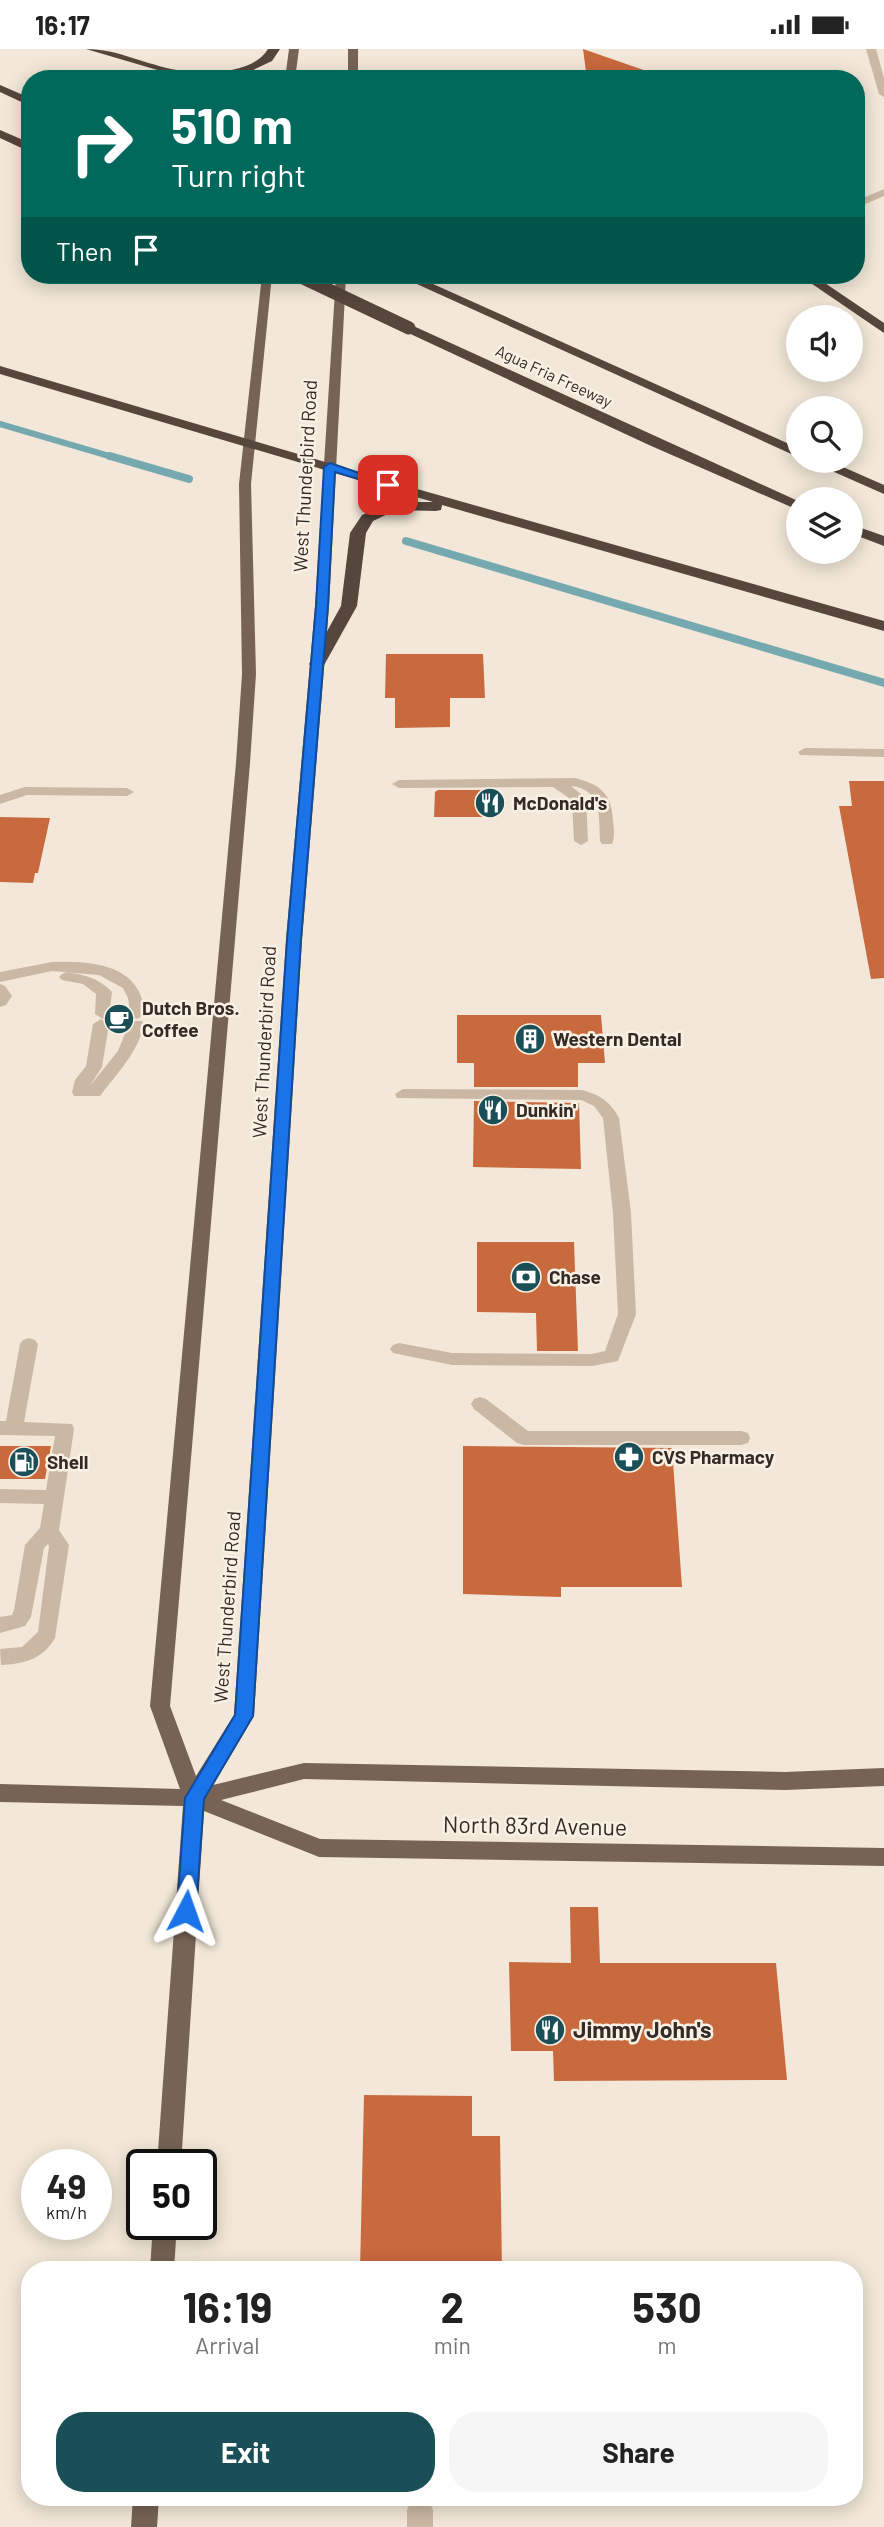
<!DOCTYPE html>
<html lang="en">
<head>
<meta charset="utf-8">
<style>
	:root { --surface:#fff; --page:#f6f6f6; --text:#222; --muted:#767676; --accent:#1a4f57 }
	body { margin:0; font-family:Barlow,sans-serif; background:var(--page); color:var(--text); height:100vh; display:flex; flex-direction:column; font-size:26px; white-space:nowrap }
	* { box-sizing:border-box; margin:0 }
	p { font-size:23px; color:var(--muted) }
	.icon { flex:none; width:38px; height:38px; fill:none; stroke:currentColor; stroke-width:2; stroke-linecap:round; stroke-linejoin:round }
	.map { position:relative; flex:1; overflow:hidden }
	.panel { position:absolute; left:21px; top:2212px; width:842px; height:245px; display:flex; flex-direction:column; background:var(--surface); border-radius:28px; box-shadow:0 4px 18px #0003 }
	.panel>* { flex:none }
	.hud { position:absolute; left:21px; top:21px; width:844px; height:214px; border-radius:28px; box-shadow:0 4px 18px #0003; background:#00695c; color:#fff; overflow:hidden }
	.tools { position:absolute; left:786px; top:256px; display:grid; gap:14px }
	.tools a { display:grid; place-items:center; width:77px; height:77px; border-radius:50%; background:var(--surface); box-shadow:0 4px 18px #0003; font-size:35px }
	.speed { position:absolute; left:21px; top:2100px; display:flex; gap:14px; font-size:35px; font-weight:700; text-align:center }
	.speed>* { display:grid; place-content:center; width:91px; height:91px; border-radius:50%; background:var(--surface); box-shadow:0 4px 18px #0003; line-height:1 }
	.speed small { font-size:18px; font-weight:400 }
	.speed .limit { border:4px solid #111; border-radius:10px; background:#fff; color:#111 }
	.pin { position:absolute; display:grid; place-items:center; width:60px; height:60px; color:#fff; margin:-30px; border-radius:14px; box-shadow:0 4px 10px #0006 }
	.me { position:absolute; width:77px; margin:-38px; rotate:4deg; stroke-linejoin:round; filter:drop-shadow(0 0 5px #0008) }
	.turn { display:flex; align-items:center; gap:24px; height:147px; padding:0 35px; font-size:32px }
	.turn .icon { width:91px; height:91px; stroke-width:2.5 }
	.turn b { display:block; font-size:49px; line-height:60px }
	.then { display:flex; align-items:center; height:66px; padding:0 35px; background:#0003; gap:14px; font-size:26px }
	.eta { display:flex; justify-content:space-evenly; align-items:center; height:119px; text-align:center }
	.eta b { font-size:42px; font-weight:700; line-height:49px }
	.cta { display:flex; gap:14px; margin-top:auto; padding:14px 35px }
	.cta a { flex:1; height:80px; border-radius:28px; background:var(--accent); color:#fff; font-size:28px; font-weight:700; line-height:80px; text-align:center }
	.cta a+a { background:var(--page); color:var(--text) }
	.status { display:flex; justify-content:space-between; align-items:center; height:49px; padding:0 35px; background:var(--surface); direction:ltr }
	.status svg { height:19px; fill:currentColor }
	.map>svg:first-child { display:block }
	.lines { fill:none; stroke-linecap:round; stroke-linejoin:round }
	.stream-far1 { stroke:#76a9af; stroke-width:6 }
	.stream { stroke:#76a9af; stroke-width:8 }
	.building { fill:#c9693e }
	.minor { fill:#cab8a4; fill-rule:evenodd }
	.major { fill:#776356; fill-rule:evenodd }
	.highway { fill:#56463c; fill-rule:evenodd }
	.highway-bridge { stroke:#56463c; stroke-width:13 }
	.route { fill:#1a73e8; stroke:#114b97; stroke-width:2 }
	.labels { text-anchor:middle; stroke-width:5; stroke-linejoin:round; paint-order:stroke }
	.far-street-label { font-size:16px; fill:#352b26; stroke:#f9f1e4 }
	.street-label { font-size:19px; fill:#352b26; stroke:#f9f1e4 }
	.poi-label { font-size:19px; font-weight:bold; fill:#352b26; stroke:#f9f1e4; text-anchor:start }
	.near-street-label { font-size:23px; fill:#352b26; stroke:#f9f1e4 }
	.near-poi-label { font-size:23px; font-weight:bold; fill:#352b26; stroke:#f9f1e4; text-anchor:start }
</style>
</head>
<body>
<div class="status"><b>16:17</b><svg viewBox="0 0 49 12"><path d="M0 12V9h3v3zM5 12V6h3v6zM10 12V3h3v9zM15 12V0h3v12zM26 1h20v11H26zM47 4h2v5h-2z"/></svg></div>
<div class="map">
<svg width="884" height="2478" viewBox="0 0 884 2478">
	<rect width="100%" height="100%" fill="#f2e7d8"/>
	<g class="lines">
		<polyline class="stream-far1" points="0,375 116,409"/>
		<g class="stream">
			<polyline points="110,407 189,430"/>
			<polyline points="406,492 884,634"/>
		</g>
	</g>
	<g class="building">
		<polygon points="583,0 658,26 657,30 587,30"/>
		<polygon points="386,605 483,605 485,649 450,649 450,678 395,679 395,649 385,649"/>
		<polygon points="849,732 884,732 884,929 871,930 839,757 852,757"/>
		<polygon points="438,741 486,741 488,768 434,768 435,743"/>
		<polygon points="0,768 50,769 38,824 35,824 33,834 0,833"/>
		<polygon points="457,966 601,966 605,1014 578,1014 578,1038 474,1038 474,1014 457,1014"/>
		<polygon points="474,1052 579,1054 581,1120 473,1118"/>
		<polygon points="477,1193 574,1193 578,1302 537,1302 536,1264 477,1263"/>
		<polygon points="0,1397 51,1397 45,1430 0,1430"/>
		<polygon points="463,1397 672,1399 682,1538 561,1538 561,1548 463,1545"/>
		<polygon points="570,1858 598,1858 600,1914 776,1914 787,2031 554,2032 553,2002 511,2002 509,1913 571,1914"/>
		<polygon points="364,2046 472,2047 472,2087 500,2087 502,2221 360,2221"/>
	</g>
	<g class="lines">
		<g class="minor">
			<polygon points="866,0 876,0 884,29 884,48 879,45"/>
			<polygon points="884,140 884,147 856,159 856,152"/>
			<polygon points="805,699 884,700 884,708 800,706 798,703"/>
			<path d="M 575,729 C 600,735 612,745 613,772 C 614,780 615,788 612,795 L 602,795 L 600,792 C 599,768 602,740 571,737 L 586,749 L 588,792 L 581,796 L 574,792 L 572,751 L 553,738 L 399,739 L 392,735 L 399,731 Z"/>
			<polygon points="25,738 127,739 134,743 127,747 27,746 0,755 0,746"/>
			<path d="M 52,913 C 93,912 141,915 145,965 L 137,970 L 131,968 L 128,949 L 123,939 L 99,926 L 52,922 L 0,933 L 0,923 Z"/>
			<path d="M 67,923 C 85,926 99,929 112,943 L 109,968 L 103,970 L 95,965 L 96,945 L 83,935 L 62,931 L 59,928 L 62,925 Z"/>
			<polygon points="0,935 5,937 12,947 6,956 0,958"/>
			<path d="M 101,970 L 109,975 L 102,1018 L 89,1038 L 118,1002 L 130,972 L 142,972 L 144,975 C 138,1004 117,1024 100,1047 L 74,1047 L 72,1043 L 75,1031 L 86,1017 L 93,975 Z"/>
			<path d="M 403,1040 L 582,1041 C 600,1046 610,1052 619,1069 L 631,1164 L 636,1265 L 618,1312 L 592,1317 L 452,1316 L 393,1304 L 390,1300 L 393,1296 L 399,1294 L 452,1304 L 592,1305 L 605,1302 L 618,1265 L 613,1164 L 603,1069 L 594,1057 L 581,1051 L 397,1049 L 395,1045 Z"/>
			<path d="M 29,1289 L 35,1291 L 38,1295 L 24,1373 L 72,1375 L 74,1380 L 59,1481 L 69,1496 L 55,1589 C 43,1610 24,1615 1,1616 L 0,1600 L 22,1598 L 38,1583 L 49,1497 L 48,1495 L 44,1499 L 31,1568 L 25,1577 L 0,1584 L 0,1568 L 12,1566 L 14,1561 L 25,1496 L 40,1479 L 44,1455 L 0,1454 L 0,1440 L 46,1441 L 55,1387 L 0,1386 L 0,1372 L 6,1372 L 20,1295 L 23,1291 Z"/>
			<polygon points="480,1348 486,1350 528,1382 741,1382 748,1384 750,1389 748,1394 741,1396 524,1396 517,1394 474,1360 471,1355 474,1350"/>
			<polygon points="420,2448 429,2452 433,2461 433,2478 407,2478 407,2461 411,2452"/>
		</g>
		<g class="major">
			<polygon points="289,0 299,0 295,30 285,30"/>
			<rect x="348" y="0" width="10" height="30"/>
			<polygon points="262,226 272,226 251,435 256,625 250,714 170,1657 196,1727 234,1666 286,891 315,557 336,226 346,226 329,557 302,891 254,1667 213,1736 304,1714 785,1723 884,1719 884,1737 785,1741 304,1730 221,1751 320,1790 884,1799 884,1817 319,1808 204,1762 181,2116 157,2116 183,1757 0,1753 0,1735 180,1740 150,1657 236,714 242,625 239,435"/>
			<polygon points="153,2175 177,2175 174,2221 150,2221"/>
			<polygon points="133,2448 159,2448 157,2478 131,2478"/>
		</g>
		<g class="highway">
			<path d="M 86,0 C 118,0 146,16 177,21 C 204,25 252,26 268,0 L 280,0 L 272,12 L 249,23 L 188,30 Z"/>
			<polygon points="0,36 30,49 30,57 0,43"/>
			<polygon points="0,81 30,94 30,103 0,89"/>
			<polygon points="397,226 413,226 798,399 798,408"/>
			<polygon points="799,226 813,226 884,274 884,284"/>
			<polygon points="409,275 798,452 798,461 649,396 404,282 402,279"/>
			<polygon points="0,317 410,438 884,572 884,582 442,456 441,461 436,462 396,461 373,472 366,484 357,557 323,618 311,618 309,615 341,557 350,484 362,466 394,453 433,453 0,325"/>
			<polygon points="807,411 827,411 884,436 884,445"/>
			<polygon points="850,475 884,487 884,497 850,484"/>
		</g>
		<polyline class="highway-bridge" points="297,226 409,279"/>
	</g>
	<polygon class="route" points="330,414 394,436 388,439 335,423 328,557 301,891 253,1667 204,1750 196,1862 193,1868 186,1870 179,1868 177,1862 185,1749 235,1666 287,891 316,557 324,418"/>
	<defs>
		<g id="restaurant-disc" transform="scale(1.575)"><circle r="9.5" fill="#1a4f57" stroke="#f9f1e4"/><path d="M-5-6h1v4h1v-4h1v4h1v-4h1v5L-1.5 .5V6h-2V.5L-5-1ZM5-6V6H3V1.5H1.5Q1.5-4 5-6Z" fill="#fff"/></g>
		<g id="cafe-disc" transform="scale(1.575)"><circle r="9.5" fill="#1a4f57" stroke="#f9f1e4"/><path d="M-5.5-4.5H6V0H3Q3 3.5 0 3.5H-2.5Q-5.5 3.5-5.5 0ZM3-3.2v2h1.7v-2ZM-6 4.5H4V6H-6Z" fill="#fff"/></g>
		<g id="building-disc" transform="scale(1.575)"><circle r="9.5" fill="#1a4f57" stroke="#f9f1e4"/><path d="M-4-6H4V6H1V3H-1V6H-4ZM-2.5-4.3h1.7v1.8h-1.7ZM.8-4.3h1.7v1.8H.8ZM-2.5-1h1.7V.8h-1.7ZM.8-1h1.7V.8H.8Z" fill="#fff"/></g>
		<g id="bank-disc" transform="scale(1.575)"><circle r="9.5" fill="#1a4f57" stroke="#f9f1e4"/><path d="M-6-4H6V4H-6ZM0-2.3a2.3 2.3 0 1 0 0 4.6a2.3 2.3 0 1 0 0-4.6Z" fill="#fff"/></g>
		<g id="pharmacy-disc" transform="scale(1.575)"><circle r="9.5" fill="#1a4f57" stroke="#f9f1e4"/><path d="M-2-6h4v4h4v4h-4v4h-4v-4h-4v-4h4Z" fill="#fff"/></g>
		<g id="fuel-disc" transform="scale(1.575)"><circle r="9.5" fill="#1a4f57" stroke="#f9f1e4"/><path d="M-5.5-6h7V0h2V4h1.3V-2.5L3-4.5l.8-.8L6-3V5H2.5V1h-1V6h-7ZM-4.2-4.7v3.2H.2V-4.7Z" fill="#fff"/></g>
	</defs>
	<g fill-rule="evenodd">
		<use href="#restaurant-disc" x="490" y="754"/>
		<use href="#cafe-disc" x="119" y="970"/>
		<use href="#building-disc" x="530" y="990"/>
		<use href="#restaurant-disc" x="493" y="1061"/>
		<use href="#bank-disc" x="526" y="1228"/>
		<use href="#pharmacy-disc" x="629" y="1408"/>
		<use href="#fuel-disc" x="24" y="1413"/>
		<use href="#restaurant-disc" x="550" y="1981"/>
	</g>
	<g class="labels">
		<g class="far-street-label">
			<text transform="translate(554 327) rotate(25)" y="6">Agua Fria Freeway</text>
		</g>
		<g class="street-label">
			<text transform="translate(305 427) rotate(-87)" y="7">West Thunderbird Road</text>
			<text transform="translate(264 993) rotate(-87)" y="7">West Thunderbird Road</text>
			<text transform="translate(227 1558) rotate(-86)" y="7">West Thunderbird Road</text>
		</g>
		<g class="poi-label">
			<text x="513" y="761">McDonald's</text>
			<text x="142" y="966">Dutch Bros.<tspan x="142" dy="22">Coffee</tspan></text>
			<text x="553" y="997">Western Dental</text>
			<text x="516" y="1068">Dunkin'</text>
			<text x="549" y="1235">Chase</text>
			<text x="652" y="1415">CVS Pharmacy</text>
			<text x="47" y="1420">Shell</text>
		</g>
		<g class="near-street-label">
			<text transform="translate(535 1777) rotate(1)" y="8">North 83rd Avenue</text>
		</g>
		<g class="near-poi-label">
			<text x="573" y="1989">Jimmy John's</text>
		</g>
	</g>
</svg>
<div class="tools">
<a><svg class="icon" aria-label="sound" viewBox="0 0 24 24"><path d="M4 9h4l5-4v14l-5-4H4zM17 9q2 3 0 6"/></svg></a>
<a><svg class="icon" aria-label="search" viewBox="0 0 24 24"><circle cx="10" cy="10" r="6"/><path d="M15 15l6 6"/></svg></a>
<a><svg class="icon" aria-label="layers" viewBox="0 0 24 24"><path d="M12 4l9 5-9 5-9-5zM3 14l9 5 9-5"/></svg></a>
</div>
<div class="speed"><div>49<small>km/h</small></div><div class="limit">50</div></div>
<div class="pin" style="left:388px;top:436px;background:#d93025"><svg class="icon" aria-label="arrive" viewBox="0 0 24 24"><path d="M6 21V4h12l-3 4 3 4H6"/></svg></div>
<svg class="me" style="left:186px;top:1862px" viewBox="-20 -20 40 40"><path d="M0-17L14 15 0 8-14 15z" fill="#1a73e8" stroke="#fff" stroke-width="4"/></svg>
<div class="hud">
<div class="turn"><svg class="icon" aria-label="right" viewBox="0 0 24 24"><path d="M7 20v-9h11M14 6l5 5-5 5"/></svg><div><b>510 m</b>Turn right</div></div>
<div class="then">Then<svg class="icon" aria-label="arrive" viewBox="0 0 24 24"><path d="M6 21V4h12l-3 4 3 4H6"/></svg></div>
</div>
<section class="panel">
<div class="eta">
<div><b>16:19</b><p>Arrival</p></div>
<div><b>2</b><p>min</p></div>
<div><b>530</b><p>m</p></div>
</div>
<div class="cta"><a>Exit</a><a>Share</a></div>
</section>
</div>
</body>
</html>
